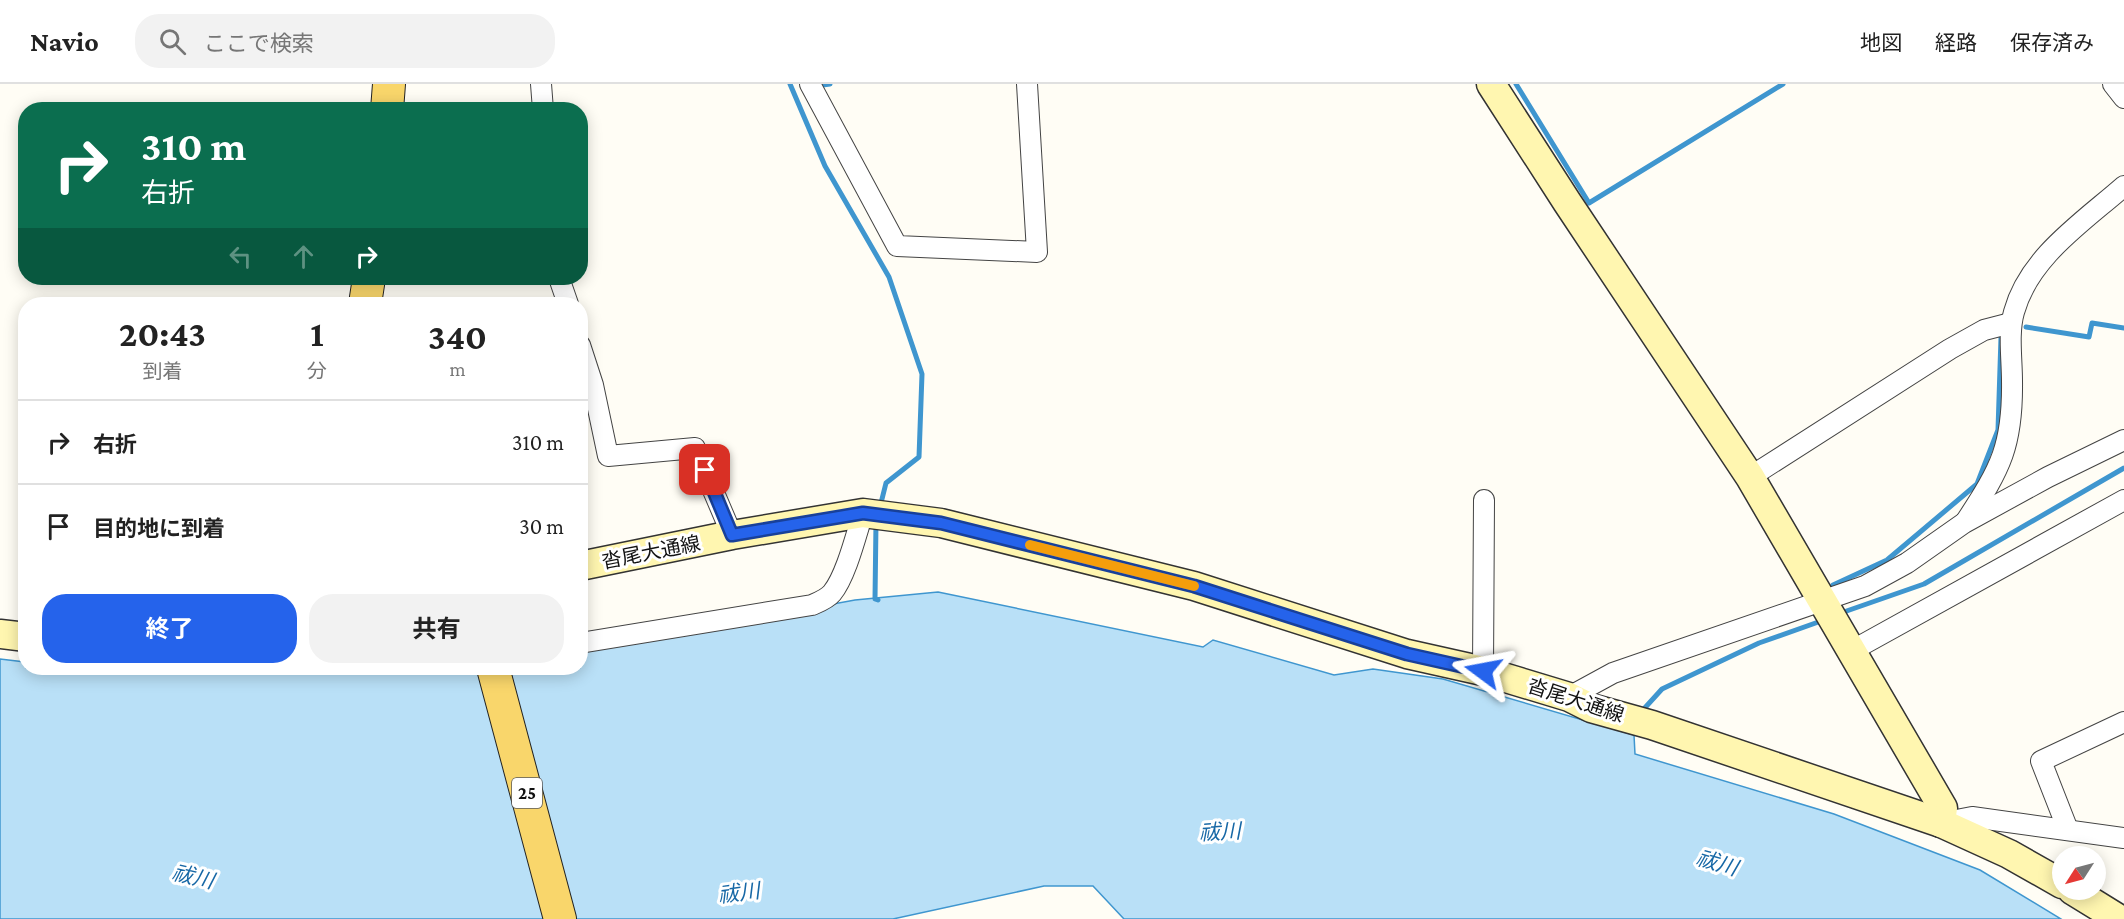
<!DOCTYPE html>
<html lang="ja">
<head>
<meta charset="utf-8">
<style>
	:root { --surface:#fff; --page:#f2f2f2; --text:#222; --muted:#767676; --line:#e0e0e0; --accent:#2563eb }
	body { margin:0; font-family:"Crimson Pro","Noto Sans JP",serif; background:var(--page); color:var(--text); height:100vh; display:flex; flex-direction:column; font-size:22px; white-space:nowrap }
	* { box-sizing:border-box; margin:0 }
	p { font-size:20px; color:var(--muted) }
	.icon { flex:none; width:33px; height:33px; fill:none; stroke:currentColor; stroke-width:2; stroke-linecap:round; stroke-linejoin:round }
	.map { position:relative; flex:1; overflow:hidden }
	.sheet { position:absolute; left:18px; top:213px; width:570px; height:378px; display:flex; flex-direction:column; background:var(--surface); border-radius:24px; box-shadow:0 3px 15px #0003 }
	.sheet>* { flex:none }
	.hud { position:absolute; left:18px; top:18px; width:570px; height:183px; border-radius:24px; box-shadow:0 3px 15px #0003; background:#0b6e4f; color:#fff; overflow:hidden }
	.needle { width:39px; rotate:234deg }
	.controls { position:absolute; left:2052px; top:762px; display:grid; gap:12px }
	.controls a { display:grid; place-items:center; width:54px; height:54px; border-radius:50%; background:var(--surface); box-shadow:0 3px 15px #0003; font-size:30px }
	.pin { position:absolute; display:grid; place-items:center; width:51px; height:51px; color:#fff; margin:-26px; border-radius:12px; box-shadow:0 3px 9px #0006 }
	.me { position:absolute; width:66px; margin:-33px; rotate:283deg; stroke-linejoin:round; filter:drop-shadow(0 0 4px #0008) }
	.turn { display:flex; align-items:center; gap:21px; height:126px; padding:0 24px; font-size:27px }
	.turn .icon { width:78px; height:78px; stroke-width:2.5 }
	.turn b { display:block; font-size:42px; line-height:51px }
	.lanes { display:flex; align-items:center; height:57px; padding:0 24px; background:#0003; justify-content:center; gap:30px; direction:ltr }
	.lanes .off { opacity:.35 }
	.eta { display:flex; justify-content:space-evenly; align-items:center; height:102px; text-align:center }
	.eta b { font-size:36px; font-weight:700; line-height:42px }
	.cta { display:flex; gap:12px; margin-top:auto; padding:12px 24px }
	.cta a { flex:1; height:69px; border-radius:24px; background:var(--accent); color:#fff; font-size:24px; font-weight:700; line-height:69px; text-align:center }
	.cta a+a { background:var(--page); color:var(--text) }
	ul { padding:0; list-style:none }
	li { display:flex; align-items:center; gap:18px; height:84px; padding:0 24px; border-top:2px solid var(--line) }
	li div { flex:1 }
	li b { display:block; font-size:22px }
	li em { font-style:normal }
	header { display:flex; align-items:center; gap:36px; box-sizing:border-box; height:84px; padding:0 30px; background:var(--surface); border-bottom:2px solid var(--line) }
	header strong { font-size:28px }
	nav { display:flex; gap:33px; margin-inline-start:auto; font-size:21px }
	.search { width:420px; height:54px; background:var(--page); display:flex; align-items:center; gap:15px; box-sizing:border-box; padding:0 21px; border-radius:24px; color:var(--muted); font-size:22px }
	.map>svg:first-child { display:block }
	.water { fill:#b9e0f7; stroke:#3f96cf; stroke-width:1.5 }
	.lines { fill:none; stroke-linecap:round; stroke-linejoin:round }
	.stream { stroke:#3f96cf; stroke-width:5 }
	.street-casing { stroke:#444; stroke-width:22 }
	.secondary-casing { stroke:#333; stroke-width:31 }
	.primary-casing { stroke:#222; stroke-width:34 }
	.street { stroke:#fff; stroke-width:20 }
	.secondary { stroke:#fff6b0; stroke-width:28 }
	.primary { stroke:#f9d66b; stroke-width:32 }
	.route-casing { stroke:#184099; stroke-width:15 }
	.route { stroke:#2563eb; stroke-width:10 }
	.slow { stroke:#f59e0b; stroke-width:10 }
	.labels { text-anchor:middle; stroke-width:6; stroke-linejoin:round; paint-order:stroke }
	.shield { fill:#fff; stroke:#585858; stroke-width:1.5 }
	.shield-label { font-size:18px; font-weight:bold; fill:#111 }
	.street-label { font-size:20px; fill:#111; stroke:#fff }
	.water-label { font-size:21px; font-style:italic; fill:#1768a6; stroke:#fff }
</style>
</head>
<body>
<header>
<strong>Navio</strong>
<div class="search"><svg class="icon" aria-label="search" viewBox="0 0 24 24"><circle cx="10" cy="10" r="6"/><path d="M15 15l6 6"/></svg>ここで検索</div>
<nav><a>地図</a><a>経路</a><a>保存済み</a></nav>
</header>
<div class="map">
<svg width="2124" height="835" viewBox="0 0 2124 835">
	<rect width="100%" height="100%" fill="#fffdf5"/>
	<polygon class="water" points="938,508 1203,563 1213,556 1334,591 1373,585 1443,595 1634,651 1635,670 1834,730 1980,786 2061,835 1124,835 1093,802 1044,802 893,835 0,835 0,575 25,578 26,584 69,584 123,590 580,584 581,566 855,516"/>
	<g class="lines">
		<g class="stream">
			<polyline points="790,0 825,82 889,193 922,290 919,373 886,399 880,423"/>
			<polyline points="1516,0 1589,119 1783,0"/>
			<polyline points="815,2 830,0"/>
			<polyline points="2026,243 2089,253 2092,239 2124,244"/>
			<polyline points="876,438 875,515 878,516"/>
			<polyline points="1833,501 1887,476 1977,400 1998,346 2001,253"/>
			<polyline points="1838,530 1924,500 2124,384"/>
			<polyline points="1642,627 1662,605 1759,559 1824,536"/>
		</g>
		<g class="street-casing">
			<g id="street">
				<polyline points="541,0 543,26"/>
				<polyline points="810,0 897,162 1037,168 1027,0"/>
				<polyline points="2113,0 2124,14"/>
				<polyline points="559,194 568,220"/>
				<polyline points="580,261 593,301 608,372 695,364 732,451"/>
				<polyline points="1750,393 1950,265 1984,246 2011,239"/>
				<path d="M 1966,437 C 2001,384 2013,361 2012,297 C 2012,275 2008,249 2014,228 C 2029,173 2083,138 2124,102"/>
				<path d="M 580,559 L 812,521 C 819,518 827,515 832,509 C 846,492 856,451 863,429"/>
				<polyline points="1853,566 2124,416"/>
				<polyline points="1483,587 1484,416"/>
				<polyline points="1569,613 1613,589 1865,502 1907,479 1964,439 2048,393 2124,356"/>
				<polyline points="1941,739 1972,733 2124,754"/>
				<polyline points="2068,746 2041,677 2124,638"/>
			</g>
		</g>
		<g class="secondary-casing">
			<g id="secondary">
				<polyline points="1491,0 1567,118 1750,393 1943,724 1941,739"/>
				<polyline points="580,482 732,451 863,429 941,439 1194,502 1407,570 1483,587 1569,613 1591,624 1652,641 1941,739 2009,770 2062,800"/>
				<polyline points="0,550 26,553"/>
				<polyline points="2072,806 2119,835"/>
			</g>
		</g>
		<g class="primary-casing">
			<g id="primary">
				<polyline points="387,26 389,0"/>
				<polyline points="365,220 369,194"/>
				<polyline points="493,584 560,835"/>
			</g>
		</g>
		<use href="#street" class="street"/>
		<use href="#secondary" class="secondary"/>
		<use href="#primary" class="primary"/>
	</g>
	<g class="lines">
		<g class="route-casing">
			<polyline id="route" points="705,386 732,451 863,429 941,439 1194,502 1407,570 1483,587"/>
		</g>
		<use href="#route" class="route"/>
		<polyline class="slow" points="1030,461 1194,502"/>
	</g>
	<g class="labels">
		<rect class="shield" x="512" y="694" width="30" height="30" rx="4.5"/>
		<g class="shield-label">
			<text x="527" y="715">25</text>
		</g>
		<g class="street-label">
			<text transform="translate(651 468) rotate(-11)" y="7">沓尾大通線</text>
			<text transform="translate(1576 616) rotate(18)" y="7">沓尾大通線</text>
		</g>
		<g class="water-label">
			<text transform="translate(1220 748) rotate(-3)" y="7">祓川</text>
			<text transform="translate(1717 779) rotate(16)" y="7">祓川</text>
			<text transform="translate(193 793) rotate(13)" y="7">祓川</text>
			<text transform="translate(739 809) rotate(-7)" y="7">祓川</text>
		</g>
	</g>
</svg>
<div class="controls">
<a><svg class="needle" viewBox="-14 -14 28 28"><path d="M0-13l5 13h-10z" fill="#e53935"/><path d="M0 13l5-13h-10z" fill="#767676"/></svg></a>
</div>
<div class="pin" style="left:705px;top:386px;background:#d93025"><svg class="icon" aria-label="arrive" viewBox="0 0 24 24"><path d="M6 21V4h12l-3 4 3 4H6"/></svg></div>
<svg class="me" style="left:1483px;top:587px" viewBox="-20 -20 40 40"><path d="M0-17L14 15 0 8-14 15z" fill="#2563eb" stroke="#fff" stroke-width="4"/></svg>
<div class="hud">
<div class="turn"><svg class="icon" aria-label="right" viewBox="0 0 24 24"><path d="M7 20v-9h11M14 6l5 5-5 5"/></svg><div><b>310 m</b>右折</div></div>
<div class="lanes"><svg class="icon off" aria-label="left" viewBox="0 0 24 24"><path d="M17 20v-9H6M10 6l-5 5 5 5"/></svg><svg class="icon off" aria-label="ahead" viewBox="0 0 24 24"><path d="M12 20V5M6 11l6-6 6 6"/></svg><svg class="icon" aria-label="right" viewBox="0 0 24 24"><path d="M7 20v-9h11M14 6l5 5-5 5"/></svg></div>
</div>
<section class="sheet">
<div class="eta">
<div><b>20:43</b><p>到着</p></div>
<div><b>1</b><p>分</p></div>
<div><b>340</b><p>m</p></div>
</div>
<ul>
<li><svg class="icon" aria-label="right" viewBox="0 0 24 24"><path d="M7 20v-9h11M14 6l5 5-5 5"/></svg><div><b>右折</b></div><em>310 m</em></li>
<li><svg class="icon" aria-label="arrive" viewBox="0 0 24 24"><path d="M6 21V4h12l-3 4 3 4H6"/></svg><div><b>目的地に到着</b></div><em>30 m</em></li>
</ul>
<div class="cta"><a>終了</a><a>共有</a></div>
</section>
</div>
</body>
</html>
